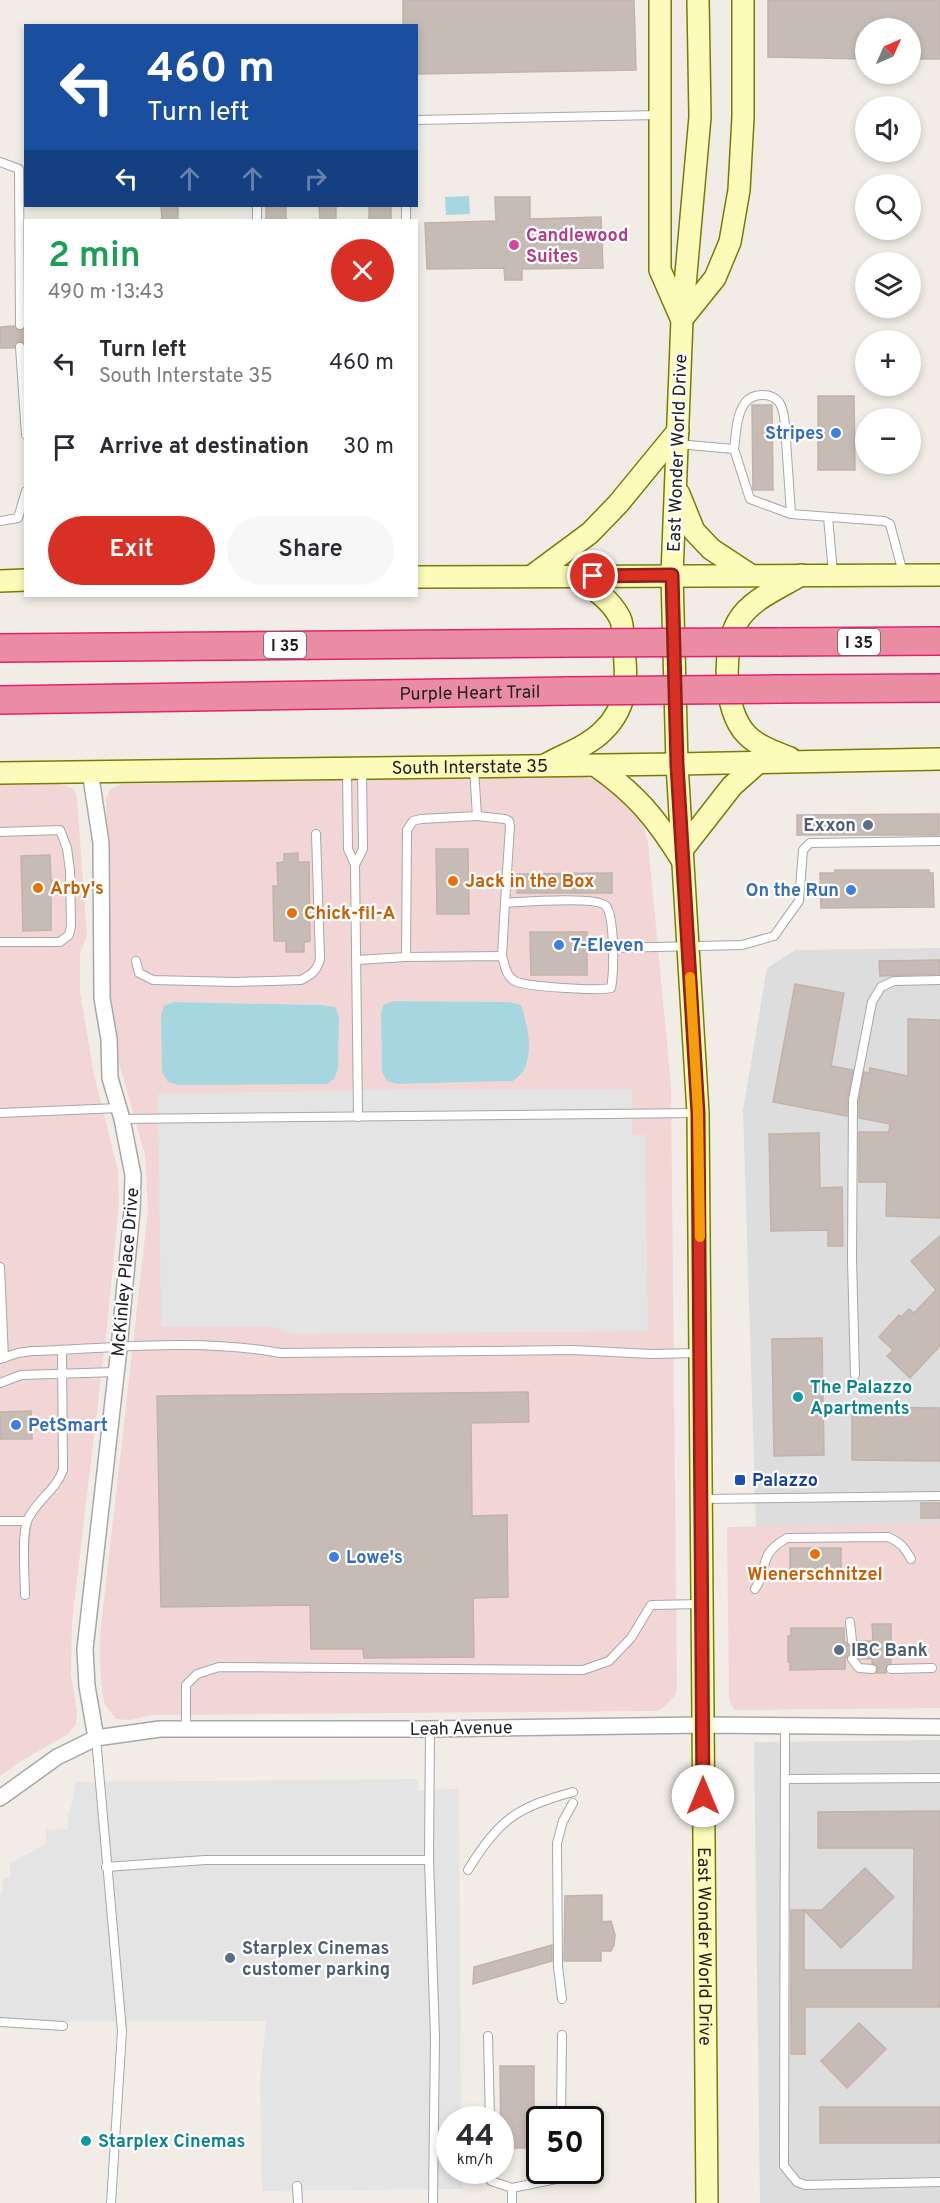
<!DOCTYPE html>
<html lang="en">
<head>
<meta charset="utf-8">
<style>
	:root { --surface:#fff; --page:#f7f7f7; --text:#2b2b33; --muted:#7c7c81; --accent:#d93025 }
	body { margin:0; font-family:Overpass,sans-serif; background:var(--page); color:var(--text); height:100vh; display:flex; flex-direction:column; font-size:22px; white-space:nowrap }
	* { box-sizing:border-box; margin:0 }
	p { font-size:20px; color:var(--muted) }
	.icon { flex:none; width:33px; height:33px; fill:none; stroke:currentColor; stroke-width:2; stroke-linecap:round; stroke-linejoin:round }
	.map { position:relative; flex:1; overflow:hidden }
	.side { position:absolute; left:24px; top:219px; width:394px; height:378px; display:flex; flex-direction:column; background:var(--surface); border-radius:0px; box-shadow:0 3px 9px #0003 }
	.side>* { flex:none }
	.banner { position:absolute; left:24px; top:24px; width:394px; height:183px; border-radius:0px; box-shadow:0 3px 9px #0003; background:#1a4fa0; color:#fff; overflow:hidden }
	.needle { width:39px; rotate:45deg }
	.tools { position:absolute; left:855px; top:18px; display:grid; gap:12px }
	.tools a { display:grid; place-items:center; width:66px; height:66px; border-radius:50%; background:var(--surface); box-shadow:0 3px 9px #0003; font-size:30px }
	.speed { position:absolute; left:436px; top:2106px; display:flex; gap:12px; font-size:30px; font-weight:700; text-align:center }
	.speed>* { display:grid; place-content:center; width:78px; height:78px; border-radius:50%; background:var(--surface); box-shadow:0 3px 9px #0003; line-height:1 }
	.speed small { font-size:15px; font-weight:400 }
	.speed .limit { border:3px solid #111; border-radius:9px; background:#fff; color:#111 }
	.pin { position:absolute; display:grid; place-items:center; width:51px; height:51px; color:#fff; margin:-26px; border:3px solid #fff; border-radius:50%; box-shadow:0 2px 6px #0007 }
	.me { position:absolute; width:66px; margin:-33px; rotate:0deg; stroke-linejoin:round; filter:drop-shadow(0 0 4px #0008) }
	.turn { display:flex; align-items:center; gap:21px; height:126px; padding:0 24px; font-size:27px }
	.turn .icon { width:78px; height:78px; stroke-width:2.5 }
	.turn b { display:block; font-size:42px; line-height:51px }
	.lanes { display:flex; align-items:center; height:57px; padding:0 24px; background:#0003; justify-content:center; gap:30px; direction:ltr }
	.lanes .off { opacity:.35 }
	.round { display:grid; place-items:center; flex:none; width:63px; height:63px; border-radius:32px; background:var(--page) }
	.summary { display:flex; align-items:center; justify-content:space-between; height:102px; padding:0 24px }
	h1 { font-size:36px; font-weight:600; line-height:45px; color:#1e9e55 }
	.cta { display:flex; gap:12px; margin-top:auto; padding:12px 24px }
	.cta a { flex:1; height:69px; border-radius:36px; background:var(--accent); color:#fff; font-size:24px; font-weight:600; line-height:69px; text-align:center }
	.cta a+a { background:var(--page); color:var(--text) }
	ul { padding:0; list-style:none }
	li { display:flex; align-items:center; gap:18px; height:84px; padding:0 24px }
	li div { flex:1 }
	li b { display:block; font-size:22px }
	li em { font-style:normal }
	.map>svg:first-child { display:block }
	.residential { fill:#dedddd }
	.commercial { fill:#f2d6d6; fill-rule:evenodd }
	.parking { fill:#e4e4e4 }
	.water { fill:#a6d6e0 }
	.building { fill:#c6bcb5; stroke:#c3b2a8; stroke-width:1.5 }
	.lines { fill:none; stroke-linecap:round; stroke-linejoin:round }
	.lane-casing { stroke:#a7a7a7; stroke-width:10 }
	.street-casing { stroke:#a7a7a7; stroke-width:18 }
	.secondary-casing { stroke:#777d02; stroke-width:24 }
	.highway-casing { stroke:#e1226e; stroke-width:30 }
	.lane { stroke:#fff; stroke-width:8 }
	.street { stroke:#fff; stroke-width:15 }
	.secondary { stroke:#fcfbba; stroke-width:21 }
	.highway { stroke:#ea8ca3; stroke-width:27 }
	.highway-bridge-casing { stroke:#e1226e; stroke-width:30; stroke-linecap:butt }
	.highway-bridge { stroke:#ea8ca3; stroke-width:27 }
	.route-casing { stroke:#8d1f18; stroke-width:15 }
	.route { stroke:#d93025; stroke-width:10 }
	.slow { stroke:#f59e0b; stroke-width:10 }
	.hotel-dot { fill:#d1479c; stroke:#fff; stroke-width:2 }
	.shop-dot { fill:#3f7fe0; stroke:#fff; stroke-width:2 }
	.service-dot { fill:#5c6f8a; stroke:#fff; stroke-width:2 }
	.food-dot { fill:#e8710a; stroke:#fff; stroke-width:2 }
	.culture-dot { fill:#0f9aa8; stroke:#fff; stroke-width:2 }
	.transit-dot { fill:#1a4fb4; stroke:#fff; stroke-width:2 }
	.labels { text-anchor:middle; stroke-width:4.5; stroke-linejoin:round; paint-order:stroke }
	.shield { fill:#fff; stroke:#636363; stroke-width:1.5 }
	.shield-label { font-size:16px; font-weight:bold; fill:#202020 }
	.hotel-label { font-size:18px; font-weight:bold; fill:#b23c85; stroke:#fff; text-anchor:start }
	.shop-label { font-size:18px; font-weight:bold; fill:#366cbe; stroke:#fff; text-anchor:start }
	.street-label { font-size:18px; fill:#202020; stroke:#fff }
	.service-label { font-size:18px; font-weight:bold; fill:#4e5e75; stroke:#fff; text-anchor:start }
	.food-label { font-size:18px; font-weight:bold; fill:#c56008; stroke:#fff; text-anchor:start }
	.culture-label { font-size:18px; font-weight:bold; fill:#0d838f; stroke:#fff; text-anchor:start }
	.transit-label { font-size:18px; font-weight:bold; fill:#164399; stroke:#fff; text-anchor:start }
</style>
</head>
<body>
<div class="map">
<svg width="940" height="2203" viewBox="0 0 940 2203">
	<rect width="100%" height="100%" fill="#f1ede6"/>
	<g class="residential">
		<polygon points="940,948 940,1523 756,1527 743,1110 767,968 795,950"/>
		<polygon points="940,1740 940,2203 760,2203 754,1742"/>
	</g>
	<g class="commercial">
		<path d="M 576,775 L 596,780 L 616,791 L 632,808 L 643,824 L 648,843 L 671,1085 L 677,1686 L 675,1696 L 665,1706 L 657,1711 L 649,1711 L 152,1715 L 131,1720 L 116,1719 L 105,1705 L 102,1691 L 100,1663 L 100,1635 L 148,1211 L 145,1155 L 119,1063 L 110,1010 L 106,799 L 110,789 L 122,784 ZM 393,1001 L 509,1002 L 527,1021 L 528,1061 L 520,1076 L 513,1081 L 397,1084 L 382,1072 L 381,1014 L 383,1005 ZM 174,1002 L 323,1005 L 335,1007 L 339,1016 L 338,1069 Z"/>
		<polygon points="57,784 65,785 73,789 77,797 87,936 80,953 80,992 94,1074 118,1171 119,1205 107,1327 72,1622 71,1674 77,1713 76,1724 68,1734 21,1761 0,1776 0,785"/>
		<polygon points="940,1523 940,1708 735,1710 730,1703 729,1698 727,1527"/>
	</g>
	<g class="parking">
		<polygon points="632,1089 632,1135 645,1135 648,1331 291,1334 270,1326 161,1327 158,1094 380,1090"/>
		<polygon points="417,1779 418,1790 459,1789 461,2119 450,2120 450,2170 462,2171 463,2189 262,2191 260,2080 266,2021 0,2022 0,1895 2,1893 3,1878 10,1878 10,1863 46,1844 46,1830 68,1829 68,1815 74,1797 75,1782"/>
	</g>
	<g class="water">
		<polygon points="469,196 470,214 446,215 445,197"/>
		<path d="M 393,1001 L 509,1002 L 521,1005 C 529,1027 537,1067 513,1081 L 397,1084 L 387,1081 L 382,1072 L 381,1014 L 383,1005 Z"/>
		<polygon points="174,1002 323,1005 335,1007 339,1016 338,1069 334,1079 327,1084 178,1085 168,1082 162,1072 161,1015 164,1006"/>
	</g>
	<g class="building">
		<polygon points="403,0 634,0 636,70 417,74 417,26 403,26"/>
		<polygon points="768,0 940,0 940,59 910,59 910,28 866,28 866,59 768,57"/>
		<polygon points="495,197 530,197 530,219 601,217 603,268 522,269 522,280 505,280 504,268 427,269 425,223 496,221"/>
		<polygon points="161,206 178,206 178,220 162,220"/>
		<rect x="266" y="206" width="20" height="14"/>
		<polygon points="319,206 336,206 336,220 320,220"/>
		<rect x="369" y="206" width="22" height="14"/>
		<polygon points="14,326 19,331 26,327 26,345 19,341 15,344 14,348 0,348 0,327"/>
		<polygon points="818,396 854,396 855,470 818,470"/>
		<polygon points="752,405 772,405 773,490 753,490"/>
		<polygon points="939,814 939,835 797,835 797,815"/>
		<polygon points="436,849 468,849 469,914 437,914"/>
		<polygon points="298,853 298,862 309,862 310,941 304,942 304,952 286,952 286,941 274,941 273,886 278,886 277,863 284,862 284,854"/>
		<polygon points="50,855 51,880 54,881 54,894 51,894 51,930 23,931 21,856"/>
		<polygon points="835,870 929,870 929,873 933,873 934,907 821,908 820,873 835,873"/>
		<polygon points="612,873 612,893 517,893 517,874"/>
		<polygon points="530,932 587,932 587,975 531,975"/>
		<polygon points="940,960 940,974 880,976 879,961"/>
		<polygon points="795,984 844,993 831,1066 853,1070 847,1099 847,1116 773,1102"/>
		<polygon points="908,1019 940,1020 940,1218 886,1216 887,1182 859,1182 859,1132 889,1132 890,1124 859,1118 859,1101 864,1072 869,1073 870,1068 908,1076"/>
		<polygon points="819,1133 820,1188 842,1187 843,1246 828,1246 828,1230 771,1231 769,1134"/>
		<polygon points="940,1236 940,1346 910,1378 887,1356 893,1350 879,1337 899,1315 901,1317 909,1309 914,1313 936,1290 911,1261"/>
		<polygon points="822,1338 824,1455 774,1456 772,1339"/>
		<polygon points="528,1392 529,1422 471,1423 472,1516 507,1515 508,1597 473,1598 474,1657 364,1658 363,1649 311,1649 310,1605 161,1607 157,1396"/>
		<polygon points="852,1407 940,1408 940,1461 852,1460"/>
		<polygon points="31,1411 32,1439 0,1439 0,1412"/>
		<rect x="921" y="1503" width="19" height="15"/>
		<polygon points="790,1548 841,1548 841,1571 790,1570"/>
		<polygon points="872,1624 891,1624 891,1663 886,1667 886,1673 876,1673 878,1667 872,1663 872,1659 859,1659 852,1653 845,1659 845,1669 790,1670 790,1662 788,1662 788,1636 791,1636 791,1628 844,1628 844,1641 852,1647 856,1645 858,1641 873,1641"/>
		<polygon points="940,1811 940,2007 805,2007 805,2054 791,2054 791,1910 804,1910 804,1970 913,1970 914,1848 818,1848 818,1812"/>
		<polygon points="865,1868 894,1897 841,1948 804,1910 822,1910"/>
		<polygon points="602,1895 602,1922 611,1921 615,1935 614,1945 611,1951 601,1951 601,1961 564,1961 565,1896"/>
		<polygon points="552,1945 552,1961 473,1984 474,1967"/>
		<polygon points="859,2023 886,2049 847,2088 821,2061"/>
		<polygon points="500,2066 534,2066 534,2133 537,2133 537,2148 501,2148"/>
		<rect x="820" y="2107" width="120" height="36"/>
	</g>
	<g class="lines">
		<g class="lane-casing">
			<g id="lane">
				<polyline points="417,120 659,115"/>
				<polyline points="0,162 19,169 20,325"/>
				<polyline points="257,206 257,220"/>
				<polyline points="406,206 406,220"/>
				<polyline points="20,347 26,435"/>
				<polyline points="677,444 734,449 750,499 791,514 884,521 890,524 903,573"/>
				<path d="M 734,449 C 736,435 736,415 745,403 C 752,393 771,392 779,402 C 784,409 784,418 785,425 L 791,514"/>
				<polyline points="828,517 833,573"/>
				<polyline points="0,521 18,518 26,491"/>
				<polyline points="347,770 348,849 355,865"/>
				<polyline points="0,832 60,830 67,848 70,871 71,926 69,935 60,942 0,942"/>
				<polyline points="612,948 742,945 774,936 799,901 803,850 810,843 940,841"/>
				<polyline points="502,956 505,903"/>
				<path d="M 406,957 L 502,956 C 505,965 506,977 515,981 C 525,987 599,991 611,988 C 614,973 615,918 606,906 C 597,896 522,902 505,903 L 510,826 L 509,821 L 505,819 L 477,816"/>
				<polyline points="357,960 406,957 407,830 413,821 421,819 477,816 474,768"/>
				<path d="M 136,961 L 139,973 L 153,980 L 235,982 L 301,980 C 311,975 317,971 320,959 L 316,834"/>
				<polyline points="0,1113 119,1108"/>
				<polyline points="358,1117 355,865 363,849 362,769"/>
				<polyline points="122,1119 697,1113"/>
				<polyline points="0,1267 4,1358"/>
				<path d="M 0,1359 L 18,1353 L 32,1351 C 114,1348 199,1338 280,1353 L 573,1350 L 651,1354 L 699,1353"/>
				<polyline points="855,1375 852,1259 853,1100 872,1002 881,987 894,981 940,980"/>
				<polyline points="0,1383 21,1375 116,1372"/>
				<polyline points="702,1499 940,1496"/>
				<polyline points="0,1521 27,1521"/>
				<path d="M 755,1589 C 770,1567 756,1556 787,1538 L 888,1537 C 900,1542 905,1548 911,1559"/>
				<path d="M 25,1595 C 25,1577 21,1534 28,1519 C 37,1500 56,1490 63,1470 L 62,1350"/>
				<polyline points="850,1622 852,1641"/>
				<polyline points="852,1659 859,1668 872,1669"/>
				<polyline points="891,1669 932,1668"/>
				<polyline points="785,1726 784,2166 797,2182 805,2185 940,2182"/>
				<polyline points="186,1729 186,1685 197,1674 219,1667 583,1670 609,1661 631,1638 651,1605 701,1604"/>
				<polyline points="430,1729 429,1860 435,2037 433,2203"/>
				<polyline points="96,1738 122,2031 111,2203"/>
				<polyline points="785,1779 940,1778"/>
				<polyline points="106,1867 205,1860 429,1860"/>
				<path d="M 468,1870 C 498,1820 517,1807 573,1792"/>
				<polyline points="562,1999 558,1967 557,1843 563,1821 573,1803"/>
				<polyline points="0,2022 63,2026"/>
				<polyline points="488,2036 490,2120"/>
				<polyline points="561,2120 562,2035"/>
				<polyline points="491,2170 491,2181 512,2188 561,2178 561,2170"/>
				<polyline points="297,2186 298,2203"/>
				<polyline points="512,2188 512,2203"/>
			</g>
		</g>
		<g class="street-casing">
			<g id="street">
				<polyline points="90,771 101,843 102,998 109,1039 110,1078 122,1119 133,1175 132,1210 119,1348 85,1649 87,1686 96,1738"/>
				<polyline points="0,1798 57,1757 96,1738 160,1729 430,1729 702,1725 940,1727"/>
			</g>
		</g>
		<g class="secondary-casing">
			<g id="secondary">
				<polyline points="660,0 660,270 681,318"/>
				<path id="s1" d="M 698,0 L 700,117 L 682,319 L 672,575 L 677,764 L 698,1113 L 707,2203"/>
				<polyline points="682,319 715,278 730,242 739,190 743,117 743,0"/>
				<polyline points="679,494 694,531 711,549 749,574"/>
				<polyline points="532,576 590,533 618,504 678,431"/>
				<polyline points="417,577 940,575"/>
				<polyline points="0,581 26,580"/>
				<path d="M 790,758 C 775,752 757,746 746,734 C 723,710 722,648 738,621 C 751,599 780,588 801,575"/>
				<path d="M 547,764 C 565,754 588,746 603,731 C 630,705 627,676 623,641 C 623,634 623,624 620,618 C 610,598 591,587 573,576"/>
				<path d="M 596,766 C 636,794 656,818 682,860"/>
				<path id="s2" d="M 0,773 L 677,764 L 940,759"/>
				<polyline points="682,850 732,786 759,762"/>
			</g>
		</g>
		<g class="highway-casing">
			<g id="highway">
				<polyline points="778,642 940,641"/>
				<polyline points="0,648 569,643"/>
				<polyline points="778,689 940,688"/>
				<path id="s3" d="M 0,700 L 568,691"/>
			</g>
		</g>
		<use href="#lane" class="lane"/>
		<use href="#street" class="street"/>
		<use href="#secondary" class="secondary"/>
		<use href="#highway" class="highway"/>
		<g class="highway-bridge-casing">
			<g id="highway-bridge">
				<polyline points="569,643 778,642"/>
				<polyline points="568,691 778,689"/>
			</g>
		</g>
		<use href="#highway-bridge" class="highway-bridge"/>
	</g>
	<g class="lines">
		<g class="route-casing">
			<polyline id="route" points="593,576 672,575 677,765 698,1113 703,1796"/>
		</g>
		<use href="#route" class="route"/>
		<polyline class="slow" points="690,977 698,1113 700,1237"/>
	</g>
	<circle class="hotel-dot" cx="514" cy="245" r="6"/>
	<g class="shop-dot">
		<circle cx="836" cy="433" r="6"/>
		<circle cx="851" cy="890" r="6"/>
		<circle cx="559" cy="945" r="6"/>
		<circle cx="16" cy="1425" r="6"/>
		<circle cx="334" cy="1557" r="6"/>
	</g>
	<g class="service-dot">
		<circle cx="868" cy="825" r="6"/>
		<circle cx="839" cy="1650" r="6"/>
		<circle cx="230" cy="1958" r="6"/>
	</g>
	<g class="food-dot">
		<circle cx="453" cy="881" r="6"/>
		<circle cx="38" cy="888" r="6"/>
		<circle cx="292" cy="913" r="6"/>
		<circle cx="815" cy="1554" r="6"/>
	</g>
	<g class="culture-dot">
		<circle cx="798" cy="1397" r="6"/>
		<circle cx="86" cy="2141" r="6"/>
	</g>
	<rect class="transit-dot" x="734" y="1474" width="12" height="12" rx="3"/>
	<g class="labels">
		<g class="shield">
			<rect x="838" y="629" width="42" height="26" rx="4.5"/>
			<rect x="264" y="632" width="42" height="26" rx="4.5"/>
		</g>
		<g class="shield-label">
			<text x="859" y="648">I 35</text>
			<text x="285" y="651">I 35</text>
		</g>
		<g class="hotel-label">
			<text x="526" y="241">Candlewood<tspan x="526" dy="21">Suites</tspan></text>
		</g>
		<g class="shop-label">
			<text x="824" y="439" text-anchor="end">Stripes</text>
			<text x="839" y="896" text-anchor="end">On the Run</text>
			<text x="571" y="951">7-Eleven</text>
			<text x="28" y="1431">PetSmart</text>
			<text x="346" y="1563">Lowe's</text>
		</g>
		<g class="street-label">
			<text transform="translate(677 453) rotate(-88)" y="6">East Wonder World Drive</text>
			<text dy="6" stroke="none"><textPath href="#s3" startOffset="470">Purple Heart Trail</textPath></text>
			<text dy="6" stroke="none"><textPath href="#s2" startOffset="470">South Interstate 35</textPath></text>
			<text transform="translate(125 1272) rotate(-85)" y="6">McKinley Place Drive</text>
			<text transform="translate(461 1728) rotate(-1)" y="6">Leah Avenue</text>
			<text dy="6" stroke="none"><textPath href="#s1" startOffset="1948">East Wonder World Drive</textPath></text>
		</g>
		<g class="service-label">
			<text x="856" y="831" text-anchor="end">Exxon</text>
			<text x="851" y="1656">IBC Bank</text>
			<text x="242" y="1954">Starplex Cinemas<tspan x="242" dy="21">customer parking</tspan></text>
		</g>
		<g class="food-label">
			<text x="465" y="887">Jack in the Box</text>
			<text x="50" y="894">Arby's</text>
			<text x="304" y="919">Chick-fil-A</text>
			<text x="815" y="1580" text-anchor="middle">Wienerschnitzel</text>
		</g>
		<g class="culture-label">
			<text x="810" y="1393">The Palazzo<tspan x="810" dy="21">Apartments</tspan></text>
			<text x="98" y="2147">Starplex Cinemas</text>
		</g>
		<g class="transit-label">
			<text x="752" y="1486">Palazzo</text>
		</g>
	</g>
</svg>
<div class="tools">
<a><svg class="needle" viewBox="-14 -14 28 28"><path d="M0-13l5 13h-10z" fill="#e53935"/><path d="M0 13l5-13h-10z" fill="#7c7c81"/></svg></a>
<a><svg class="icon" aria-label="sound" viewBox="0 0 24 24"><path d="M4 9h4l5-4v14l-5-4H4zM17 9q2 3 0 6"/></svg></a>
<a><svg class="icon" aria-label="search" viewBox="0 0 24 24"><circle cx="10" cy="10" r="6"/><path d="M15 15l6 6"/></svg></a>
<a><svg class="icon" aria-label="layers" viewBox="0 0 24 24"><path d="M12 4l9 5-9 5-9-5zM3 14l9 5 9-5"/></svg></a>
<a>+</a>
<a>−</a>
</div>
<div class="speed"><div>44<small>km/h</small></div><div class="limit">50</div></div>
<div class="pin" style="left:593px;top:576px;background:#d93025"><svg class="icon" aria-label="arrive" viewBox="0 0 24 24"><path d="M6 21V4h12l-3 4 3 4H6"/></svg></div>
<svg class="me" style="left:703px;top:1796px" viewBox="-20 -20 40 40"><circle r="19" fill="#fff"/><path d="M0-13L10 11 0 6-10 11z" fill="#d93025"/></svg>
<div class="banner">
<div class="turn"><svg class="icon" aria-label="left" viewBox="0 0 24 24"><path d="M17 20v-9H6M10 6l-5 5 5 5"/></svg><div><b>460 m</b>Turn left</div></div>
<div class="lanes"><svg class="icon" aria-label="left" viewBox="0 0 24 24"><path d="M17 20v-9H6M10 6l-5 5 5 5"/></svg><svg class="icon off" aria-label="ahead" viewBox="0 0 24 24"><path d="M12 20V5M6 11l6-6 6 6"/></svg><svg class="icon off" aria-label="ahead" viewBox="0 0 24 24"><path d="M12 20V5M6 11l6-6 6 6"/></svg><svg class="icon off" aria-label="right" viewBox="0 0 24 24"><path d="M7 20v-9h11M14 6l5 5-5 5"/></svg></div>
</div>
<section class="side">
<div class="summary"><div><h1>2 min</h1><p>490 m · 13:43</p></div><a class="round" style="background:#d93025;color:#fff"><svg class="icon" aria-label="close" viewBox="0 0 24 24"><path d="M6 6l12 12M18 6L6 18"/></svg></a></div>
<ul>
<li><svg class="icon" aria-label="left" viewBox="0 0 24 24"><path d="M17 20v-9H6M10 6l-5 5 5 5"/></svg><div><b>Turn left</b><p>South Interstate 35</p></div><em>460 m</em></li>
<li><svg class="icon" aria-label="arrive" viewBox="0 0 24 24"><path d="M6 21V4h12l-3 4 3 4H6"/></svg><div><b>Arrive at destination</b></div><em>30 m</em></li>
</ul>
<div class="cta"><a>Exit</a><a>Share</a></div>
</section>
</div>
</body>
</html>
